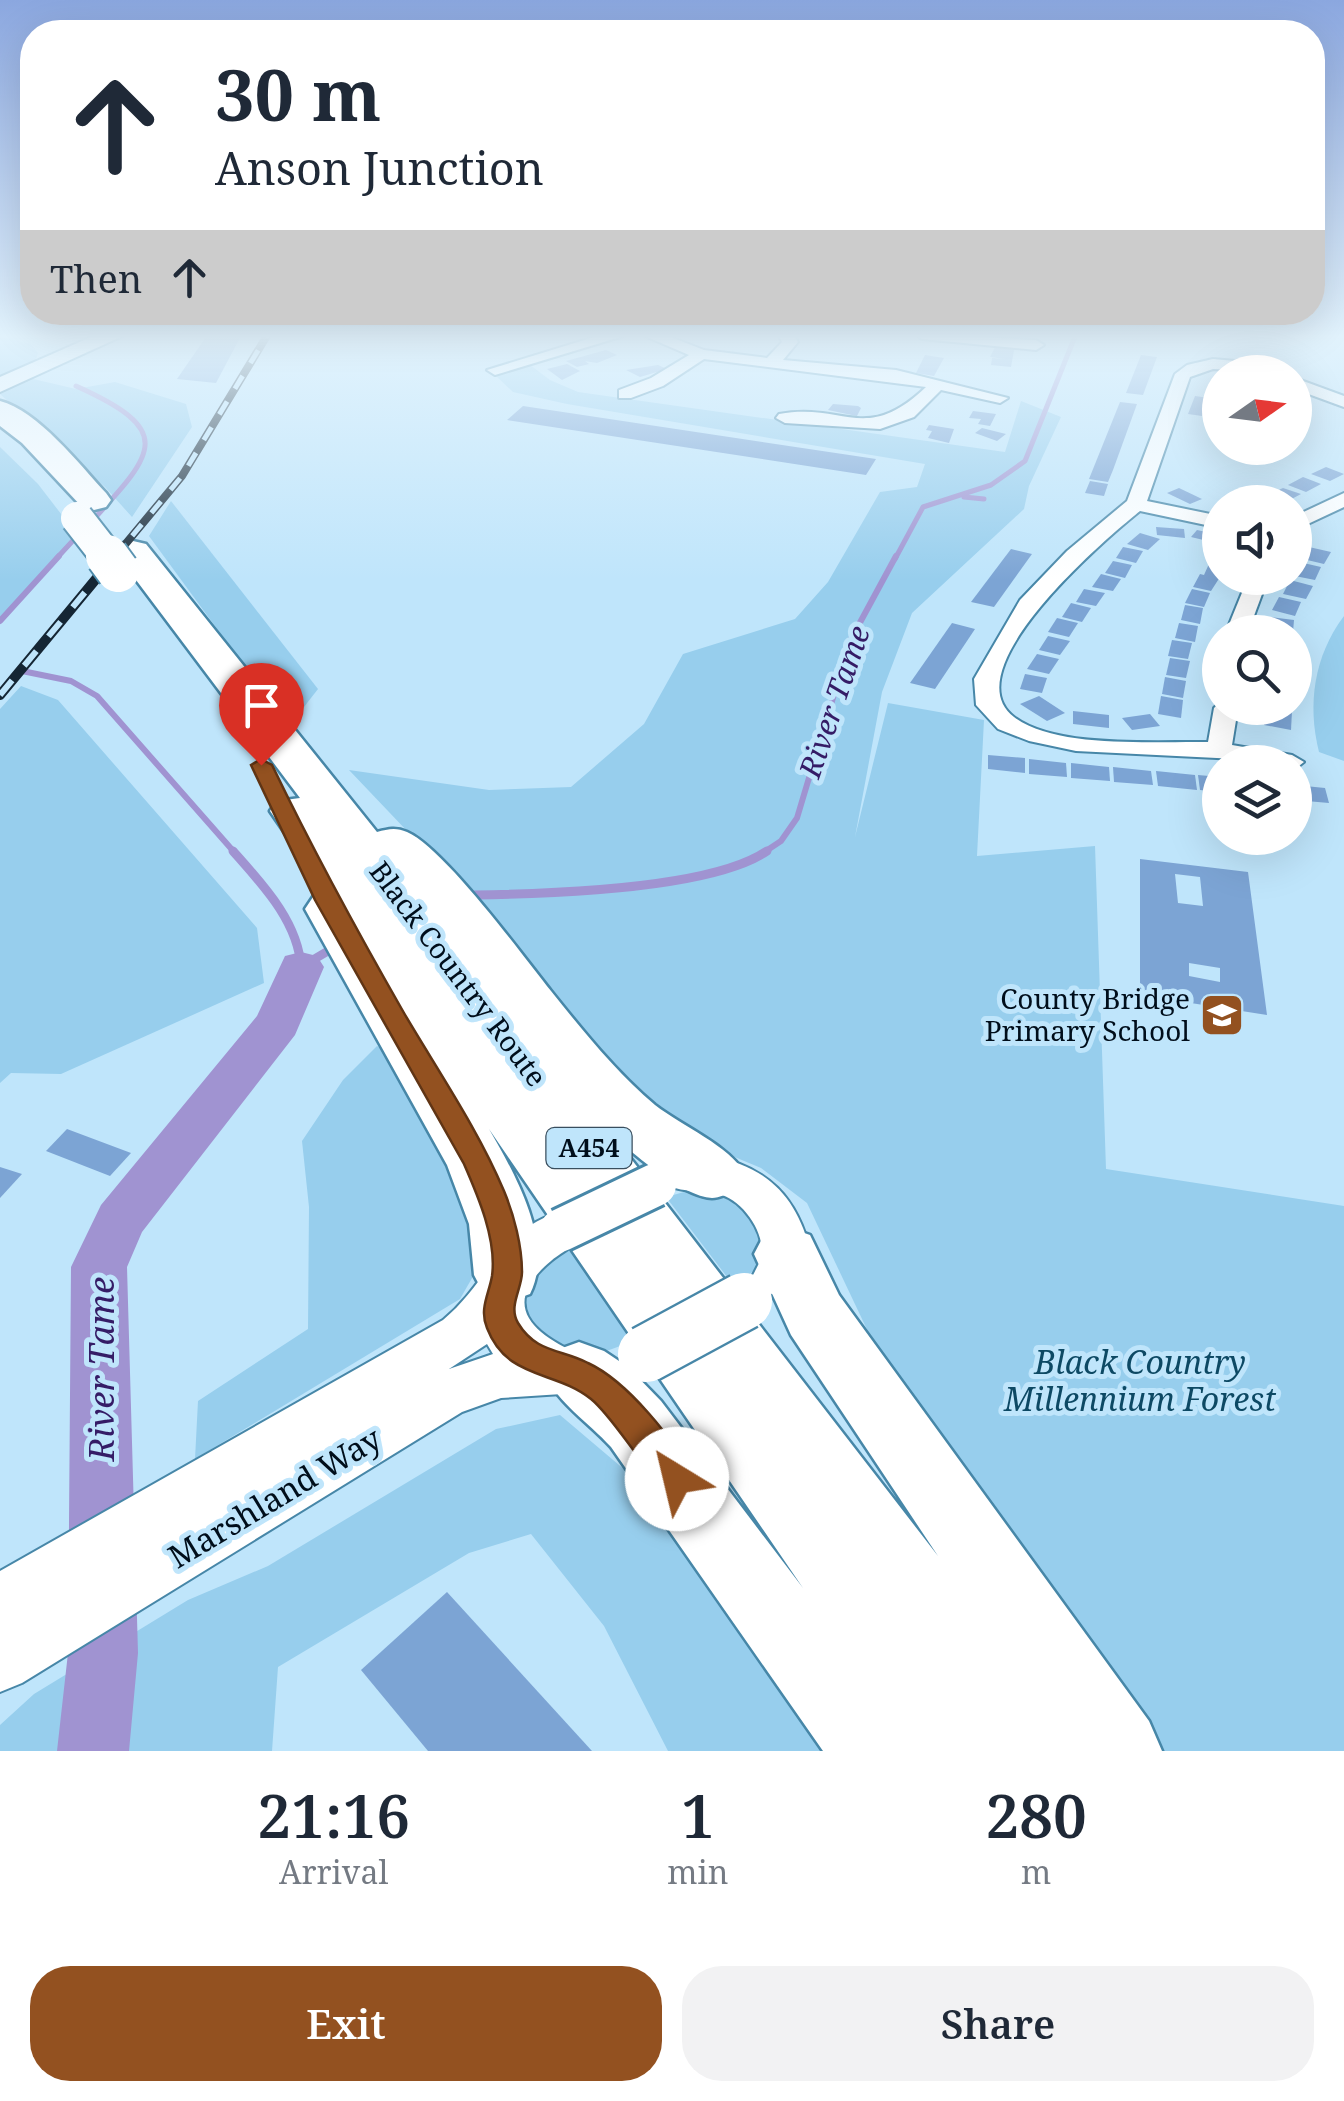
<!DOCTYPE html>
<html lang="en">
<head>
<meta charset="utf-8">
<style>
	:root { --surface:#fff; --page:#f2f2f3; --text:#1f2937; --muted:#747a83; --accent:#935120 }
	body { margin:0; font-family:"Noto Serif",serif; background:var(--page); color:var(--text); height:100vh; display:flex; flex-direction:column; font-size:38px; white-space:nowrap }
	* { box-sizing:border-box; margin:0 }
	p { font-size:32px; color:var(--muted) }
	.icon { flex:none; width:55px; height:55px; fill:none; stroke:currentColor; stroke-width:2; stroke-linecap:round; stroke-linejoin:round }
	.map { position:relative; height:1751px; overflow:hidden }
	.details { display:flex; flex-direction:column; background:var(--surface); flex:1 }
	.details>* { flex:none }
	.banner { position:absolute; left:20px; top:20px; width:1305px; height:305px; border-radius:40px; box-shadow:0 10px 40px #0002; background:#fff; color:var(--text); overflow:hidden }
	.needle { width:65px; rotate:76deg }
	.controls { position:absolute; left:1202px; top:355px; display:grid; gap:20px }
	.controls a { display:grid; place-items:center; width:110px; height:110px; border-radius:50%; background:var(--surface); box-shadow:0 10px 40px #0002; font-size:50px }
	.pin { position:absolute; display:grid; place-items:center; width:85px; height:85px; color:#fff; margin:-102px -42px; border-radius:50% 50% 50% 0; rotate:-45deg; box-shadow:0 0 10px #0007 }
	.pin .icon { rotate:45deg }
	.me { position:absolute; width:110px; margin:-55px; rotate:324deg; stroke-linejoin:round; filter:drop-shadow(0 0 8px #0008) }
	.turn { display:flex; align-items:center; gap:35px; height:210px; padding:0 30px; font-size:45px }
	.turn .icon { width:130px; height:130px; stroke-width:2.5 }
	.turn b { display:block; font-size:70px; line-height:85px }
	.then { display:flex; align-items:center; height:95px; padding:0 30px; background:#0003; gap:20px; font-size:38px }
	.eta { display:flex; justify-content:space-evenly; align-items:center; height:170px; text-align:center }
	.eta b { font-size:60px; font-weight:600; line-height:70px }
	.cta { display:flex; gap:20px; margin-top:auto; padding:20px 30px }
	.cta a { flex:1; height:115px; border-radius:40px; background:var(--accent); color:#fff; font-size:40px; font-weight:600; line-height:115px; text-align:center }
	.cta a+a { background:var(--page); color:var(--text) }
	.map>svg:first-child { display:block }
	.green { fill:#97ceed }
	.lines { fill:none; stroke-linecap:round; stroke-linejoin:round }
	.stream-far2 { stroke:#a093d1; stroke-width:5 }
	.stream-far1 { stroke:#a093d1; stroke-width:6 }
	.stream { stroke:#a093d1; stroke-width:9 }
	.river { fill:#a093d1; fill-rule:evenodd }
	.building { fill:#7ca4d4; fill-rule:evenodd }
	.street-casing { stroke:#4787a8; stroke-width:4 }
	.secondary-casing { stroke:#4787a8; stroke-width:4 }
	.highway-casing { stroke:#4787a8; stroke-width:5 }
	.street { fill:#fff; fill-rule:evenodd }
	.secondary { fill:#fff; fill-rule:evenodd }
	.highway { fill:#fff; fill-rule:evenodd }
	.rail-far1-casing { stroke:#152634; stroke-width:8 }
	.rail-casing { stroke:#152634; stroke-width:10 }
	.rail-far1 { stroke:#bfe5fb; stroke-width:5; stroke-dasharray:15; stroke-linecap:butt }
	.rail { stroke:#bfe5fb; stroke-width:6; stroke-dasharray:19; stroke-linecap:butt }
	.secondary-bridge-far1-casing { stroke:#4787a8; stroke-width:48; stroke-linecap:butt }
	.secondary-bridge-casing { stroke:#4787a8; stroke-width:61; stroke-linecap:butt }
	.highway-bridge-far1-casing { stroke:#4787a8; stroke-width:36; stroke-linecap:butt }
	.highway-bridge-casing { stroke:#4787a8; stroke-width:46; stroke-linecap:butt }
	.secondary-bridge-far1 { stroke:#fff; stroke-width:42 }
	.secondary-bridge { stroke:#fff; stroke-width:56 }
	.highway-bridge-far1 { stroke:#fff; stroke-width:32 }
	.highway-bridge { stroke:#fff; stroke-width:42 }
	.route { fill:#935120; stroke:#603515; stroke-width:2.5 }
	.labels { text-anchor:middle; stroke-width:10; stroke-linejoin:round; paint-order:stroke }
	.shield { fill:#bfe5fb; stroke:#394e5e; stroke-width:2.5 }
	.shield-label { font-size:25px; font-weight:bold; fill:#000e1b }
	.street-label { font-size:28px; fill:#000e1b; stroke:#bfe5fb }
	.poi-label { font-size:28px; fill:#000e1b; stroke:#bfe5fb; text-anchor:end }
	.water-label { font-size:30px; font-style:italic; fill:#351c66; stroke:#bfe5fb }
	.near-park-label { font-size:32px; font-style:italic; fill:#0d4964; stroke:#bfe5fb }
	.near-street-label { font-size:32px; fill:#000e1b; stroke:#bfe5fb }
	.near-water-label { font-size:35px; font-style:italic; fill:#351c66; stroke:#bfe5fb }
</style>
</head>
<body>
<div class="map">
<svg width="1344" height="1751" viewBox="0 0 1344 1751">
	<rect width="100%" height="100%" fill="#bfe5fb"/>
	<g class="green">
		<polygon points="0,337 31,344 38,353 35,362 0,377"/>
		<polygon points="530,365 550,380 578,392 1005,452 1021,401 1061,417 1029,486 1024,509 912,613 882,692 855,837 888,703 984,720 977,856 1095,846 1106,1169 1344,1206 1344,1751 1141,1751 872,1340 807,1203 761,1168 670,1130 448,874 349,770 489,790 571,787 644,724 683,654 795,619 828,582 880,492 917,487 925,464 567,404 513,392 494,374"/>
		<polygon points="29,378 76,389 115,382 186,404 192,427 132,517 105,487 0,394 0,391"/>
		<polygon points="0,447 38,484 78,536 0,621"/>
		<polygon points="171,501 318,689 293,721 253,678 149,536"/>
		<path d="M 1344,616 L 1344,761 L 1319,752 C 1307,704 1314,656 1344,616 Z"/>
		<polygon points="21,686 58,700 257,928 264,983 61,1074 11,1073 0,1083 0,709"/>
		<polygon points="377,1046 390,1053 475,1199 487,1252 460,1299 195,1459 198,1401 308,1329 309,1207 302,1141 343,1080"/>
		<polygon points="695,1189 710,1189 748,1204 766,1247 756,1269 734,1286 666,1197"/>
		<path d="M 567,1246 L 632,1340 C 580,1367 569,1352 524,1323 L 525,1282 Z"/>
		<polygon points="560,1415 665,1504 835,1751 668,1751 604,1626 531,1534 469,1553 278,1667 272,1751 0,1751 0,1725 34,1694 188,1600 268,1566 496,1429"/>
	</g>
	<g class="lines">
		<g class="stream-far2">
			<path d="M 76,386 C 174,430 157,451 92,521"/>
			<polyline points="964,497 984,499"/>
			<polyline points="56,559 79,534"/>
			<polyline points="895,559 923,507 991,485 1025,461 1076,334"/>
		</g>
		<g class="stream-far1">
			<polyline points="0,621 59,556"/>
			<polyline points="22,671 71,681 97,696 235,853"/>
			<polyline points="763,853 781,841 797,818 850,641 896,556"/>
		</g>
		<g class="stream">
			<path d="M 233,851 C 262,884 298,921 301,967"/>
			<path d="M 475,895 C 546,894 710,890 767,851"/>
			<polyline points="301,967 333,948"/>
		</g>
		<polygon class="river" points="301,952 317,956 324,967 295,1035 142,1232 127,1267 138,1653 129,1751 57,1751 68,1653 71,1267 101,1205 257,1016 285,956"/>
	</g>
	<g class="building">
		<polygon points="208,334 242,334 216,383 177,379"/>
		<polygon points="997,343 1015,345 1011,367 991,365 992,358 1005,359 990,357"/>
		<polygon points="606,350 617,355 597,363 585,361 589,364 577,367 566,361"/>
		<polygon points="925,355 944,358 934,376 916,373"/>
		<polygon points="1141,355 1157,357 1143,395 1126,393"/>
		<polygon points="567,364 580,371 562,380 547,369"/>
		<polygon points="658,365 667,369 640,377 626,370"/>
		<polygon points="1195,396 1209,398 1202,416 1188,414"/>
		<polygon points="1120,402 1137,404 1113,470 1108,482 1089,479"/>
		<polygon points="833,404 858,406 861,408 857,416 847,414 828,410"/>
		<polygon points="523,406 876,459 866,475 507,420"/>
		<polygon points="973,411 996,414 990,426 978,424 981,419 969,418"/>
		<polygon points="929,425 954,429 949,443 928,438 932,431 926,430"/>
		<polygon points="982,428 1006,434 997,441 975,433"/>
		<polygon points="1326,467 1344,474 1330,481 1311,474"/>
		<polygon points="1303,477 1321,484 1306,492 1288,485"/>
		<polygon points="1090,481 1108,484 1104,496 1085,493"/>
		<polygon points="1179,488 1202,499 1190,504 1167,493"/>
		<polygon points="1283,488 1301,494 1286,502 1268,495"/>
		<polygon points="1156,527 1184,529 1185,538 1157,535"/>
		<polygon points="1197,530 1220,535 1220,544 1191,537"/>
		<polygon points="1140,533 1160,539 1148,550 1127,544"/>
		<polygon points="1217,546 1220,547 1220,577 1211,591 1193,587 1200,574 1204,575"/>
		<polygon points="1123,547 1143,551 1136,563 1116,558"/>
		<polygon points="1309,547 1331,552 1324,564 1303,559"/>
		<polygon points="1011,549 1032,554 994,607 971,602"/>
		<polygon points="1113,561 1132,565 1125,578 1105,573"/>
		<polygon points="1299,562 1321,567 1315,580 1295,576"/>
		<polygon points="1101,574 1121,579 1113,591 1092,587"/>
		<polygon points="1290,580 1313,586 1306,599 1283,594"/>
		<polygon points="1084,589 1105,593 1096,606 1076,602"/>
		<polygon points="1192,589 1210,593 1204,607 1185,603"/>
		<polygon points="1279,597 1301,602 1295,616 1272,610"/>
		<polygon points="1071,603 1091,608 1082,622 1062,617"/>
		<polygon points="1185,605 1203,608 1200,624 1181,620"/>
		<polygon points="1270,617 1294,620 1293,632 1269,632"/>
		<polygon points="1057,618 1078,623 1069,637 1048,632"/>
		<polygon points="952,623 975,629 935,689 910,683"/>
		<polygon points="1179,623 1198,626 1195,642 1175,638"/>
		<polygon points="1048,636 1070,641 1060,655 1039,650"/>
		<polygon points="1172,640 1192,643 1188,659 1168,656"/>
		<polygon points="1037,654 1059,659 1049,674 1027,669"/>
		<polygon points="1170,658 1190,661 1186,678 1166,675"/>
		<polygon points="1025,674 1047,678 1042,693 1020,689"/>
		<polygon points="1165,677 1186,681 1183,698 1162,694"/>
		<polygon points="1039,696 1065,713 1047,721 1020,704"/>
		<polygon points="1161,696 1183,700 1181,718 1158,714"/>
		<polygon points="1265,708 1292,711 1291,730 1264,725"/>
		<polygon points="1073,711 1109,715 1109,728 1073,724"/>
		<polygon points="1150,714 1160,726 1132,730 1122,718"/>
		<polygon points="988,755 1025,758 1025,773 988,769"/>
		<polygon points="1029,759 1066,763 1067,777 1029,774"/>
		<polygon points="1071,763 1109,767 1110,781 1071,778"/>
		<polygon points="1113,767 1151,771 1153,785 1114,782"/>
		<polygon points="1156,771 1195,775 1197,790 1158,786"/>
		<polygon points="1198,775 1220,777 1220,792 1200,790"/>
		<polygon points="1295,785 1325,788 1329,803 1295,800"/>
		<path d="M 1140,859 L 1248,872 L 1267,1015 L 1140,995 ZM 1175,874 L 1200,877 L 1203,906 L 1178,903 ZM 1189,963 L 1220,968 L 1220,982 L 1189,976 Z"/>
		<polygon points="67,1129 131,1153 110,1176 46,1151"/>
		<polygon points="0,1167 22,1174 0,1198"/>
		<polygon points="447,1592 592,1751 428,1751 361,1670"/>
	</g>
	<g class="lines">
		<g class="street-casing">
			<g id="street">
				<polygon points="604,334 630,334 495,375 487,370"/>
				<path d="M 640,334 L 663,334 L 704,350 L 767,358 L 782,342 L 778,334 L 793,334 L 798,342 L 783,360 L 896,370 L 1008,398 L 1000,403 L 941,390 L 914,417 L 880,429 L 785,423 L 776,418 L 779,414 C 845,402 865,445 926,387 L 704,359 L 663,386 L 631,398 L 619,398 L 619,390 L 651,378 L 689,355 Z"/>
				<polygon points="915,334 1036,340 1044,345 1036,350 922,339"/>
				<path d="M 1213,359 L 1246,362 L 1275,372 L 1213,369 L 1190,377 L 1147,501 L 1220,516 L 1220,528 L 1140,511 C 1104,540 952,670 1014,717 C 1056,749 1156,741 1208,742 L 1214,708 L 1220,702 L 1220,708 L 1238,708 L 1232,745 L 1292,755 L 1304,762 L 1295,769 L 1295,762 L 1076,751 L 1029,741 L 998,729 L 976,705 L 974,679 L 1020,600 L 1067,551 L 1127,501 L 1175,374 L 1187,365 Z"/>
				<polygon points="1295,378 1344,396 1344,407 1295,389"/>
				<polygon points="1344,493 1344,507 1295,530 1295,516"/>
				<polygon points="1248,578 1268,578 1248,632 1226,632"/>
			</g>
		</g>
		<g class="secondary-casing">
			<g id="secondary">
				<polygon points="98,334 127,334 0,392 0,377"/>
				<path d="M 710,1156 C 768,1166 798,1198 811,1254 L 796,1290 L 778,1296 L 760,1290 L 753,1275 C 756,1269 762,1259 762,1253 C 763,1230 743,1202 722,1195 C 707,1189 690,1193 675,1188 L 668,1175 L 675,1162 Z"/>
				<path d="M 561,1211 L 578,1216 L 585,1230 C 577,1247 565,1249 551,1261 C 498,1305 533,1334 581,1355 L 588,1371 L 581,1387 L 562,1394 L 501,1398 L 462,1412 L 22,1683 L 0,1692 L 0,1571 L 443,1320 C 491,1280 495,1233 561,1211 ZM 487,1344 L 493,1354 L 449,1369 Z"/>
			</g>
		</g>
		<g class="highway-casing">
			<g id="highway">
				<path d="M 0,401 C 37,410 80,465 106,493 L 111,500 L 106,507 L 94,510 L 82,507 L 22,443 L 0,426 Z"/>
				<path d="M 133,541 L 146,544 L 377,832 C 388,829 396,827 407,832 C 444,848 523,956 551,991 C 583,1031 616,1072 655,1105 C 682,1126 730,1146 745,1174 L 736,1191 C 729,1193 719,1198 712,1198 C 682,1196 638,1157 615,1138 L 938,1556 L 791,1335 L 754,1254 L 764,1235 L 787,1227 L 810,1235 L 839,1295 L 1149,1721 L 1162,1751 L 823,1751 L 611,1447 C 588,1422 558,1403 544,1373 L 554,1351 L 579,1342 L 604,1351 L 628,1367 L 661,1401 L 803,1588 L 489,1129 C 515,1174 555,1244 530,1294 L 507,1302 L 484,1294 L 474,1275 L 469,1224 L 447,1165 L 305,909 L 313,897 L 327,894 L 270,811 L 277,801 L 300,798 L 115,552 L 120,544 Z"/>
			</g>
		</g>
		<use href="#street" class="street"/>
		<use href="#secondary" class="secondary"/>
		<use href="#highway" class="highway"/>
		<g class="rail-far1-casing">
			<polyline id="rail-far1" points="113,559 182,476 268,334"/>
		</g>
		<g class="rail-casing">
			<polyline id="rail" points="0,695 115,556"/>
		</g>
		<use href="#rail-far1" class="rail-far1"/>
		<use href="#rail" class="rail"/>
		<g class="secondary-bridge-far1-casing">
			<polyline id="secondary-bridge-far1" points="561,1230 655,1185"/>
		</g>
		<g class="secondary-bridge-casing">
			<polyline id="secondary-bridge" points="646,1354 744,1301"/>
		</g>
		<g class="highway-bridge-far1-casing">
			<polyline id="highway-bridge-far1" points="77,518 109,559"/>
		</g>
		<g class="highway-bridge-casing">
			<polyline id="highway-bridge" points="107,556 118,571"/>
		</g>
		<use href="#secondary-bridge-far1" class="secondary-bridge-far1"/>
		<use href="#secondary-bridge" class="secondary-bridge"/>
		<use href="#highway-bridge-far1" class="highway-bridge-far1"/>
		<use href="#highway-bridge" class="highway-bridge"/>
	</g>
	<linearGradient id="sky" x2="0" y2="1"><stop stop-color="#8ba7df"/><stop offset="0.58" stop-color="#e2f3fd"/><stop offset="1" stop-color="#e2f3fd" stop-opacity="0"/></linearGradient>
	<rect width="1344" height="580" fill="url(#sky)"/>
	<path class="route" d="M 261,759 L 272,765 C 313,850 357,931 404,1013 C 438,1071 478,1129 504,1191 C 514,1215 522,1246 522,1272 C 522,1289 508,1306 518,1323 C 536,1353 561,1349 588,1363 C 627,1381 676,1441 694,1479 L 689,1490 L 677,1495 C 651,1485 618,1421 591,1399 C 555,1370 507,1380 487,1328 C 479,1309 489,1294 492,1276 C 497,1240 478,1196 464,1164 L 315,900 L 251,765 Z"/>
	<defs>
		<g id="school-square" transform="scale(2.25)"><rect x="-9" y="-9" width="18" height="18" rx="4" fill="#935120" stroke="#bfe5fb"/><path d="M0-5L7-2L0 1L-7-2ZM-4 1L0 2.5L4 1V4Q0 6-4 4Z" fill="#fff"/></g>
	</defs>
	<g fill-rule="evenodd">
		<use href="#school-square" x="1222" y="1015"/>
	</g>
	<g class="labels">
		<rect class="shield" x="546.5" y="1128" width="85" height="40" rx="8"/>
		<g class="shield-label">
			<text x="589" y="1157">A454</text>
		</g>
		<g class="street-label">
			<text transform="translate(458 974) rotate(53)" y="10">Black Country Route</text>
		</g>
		<g class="poi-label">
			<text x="1190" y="1009">County Bridge<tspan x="1190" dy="32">Primary School</tspan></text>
		</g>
		<g class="water-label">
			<text transform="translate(835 702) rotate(-71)" y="10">River Tame</text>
		</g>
		<g class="near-park-label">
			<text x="1140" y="1374">Black Country<tspan x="1140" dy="37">Millennium Forest</tspan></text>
		</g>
		<g class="near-street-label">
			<text transform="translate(275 1498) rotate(-31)" y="11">Marshland Way</text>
		</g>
		<g class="near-water-label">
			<text transform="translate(102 1369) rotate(-90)" y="12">River Tame</text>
		</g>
	</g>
</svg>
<div class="controls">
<a><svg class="needle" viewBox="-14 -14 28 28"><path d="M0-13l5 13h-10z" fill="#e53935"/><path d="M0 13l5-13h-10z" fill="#747a83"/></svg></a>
<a><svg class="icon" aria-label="sound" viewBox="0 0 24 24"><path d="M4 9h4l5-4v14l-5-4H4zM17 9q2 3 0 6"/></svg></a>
<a><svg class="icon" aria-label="search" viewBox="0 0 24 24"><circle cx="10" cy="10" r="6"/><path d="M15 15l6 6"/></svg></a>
<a><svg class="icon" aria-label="layers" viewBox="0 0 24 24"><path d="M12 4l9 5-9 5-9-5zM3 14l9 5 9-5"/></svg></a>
</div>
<div class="pin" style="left:261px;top:765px;background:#d93025"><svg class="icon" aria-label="arrive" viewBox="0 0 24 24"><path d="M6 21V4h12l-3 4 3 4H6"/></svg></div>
<svg class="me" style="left:677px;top:1479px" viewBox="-20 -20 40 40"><circle r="19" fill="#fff"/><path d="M0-13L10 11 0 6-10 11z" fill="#935120"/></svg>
<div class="banner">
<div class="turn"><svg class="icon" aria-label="ahead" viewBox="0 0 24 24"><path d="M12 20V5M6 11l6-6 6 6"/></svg><div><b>30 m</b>Anson Junction</div></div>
<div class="then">Then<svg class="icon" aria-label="ahead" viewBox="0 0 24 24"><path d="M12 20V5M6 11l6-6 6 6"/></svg></div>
</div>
</div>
<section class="details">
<div class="eta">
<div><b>21:16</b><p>Arrival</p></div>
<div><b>1</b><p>min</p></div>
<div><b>280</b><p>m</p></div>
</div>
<div class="cta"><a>Exit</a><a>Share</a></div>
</section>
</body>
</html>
